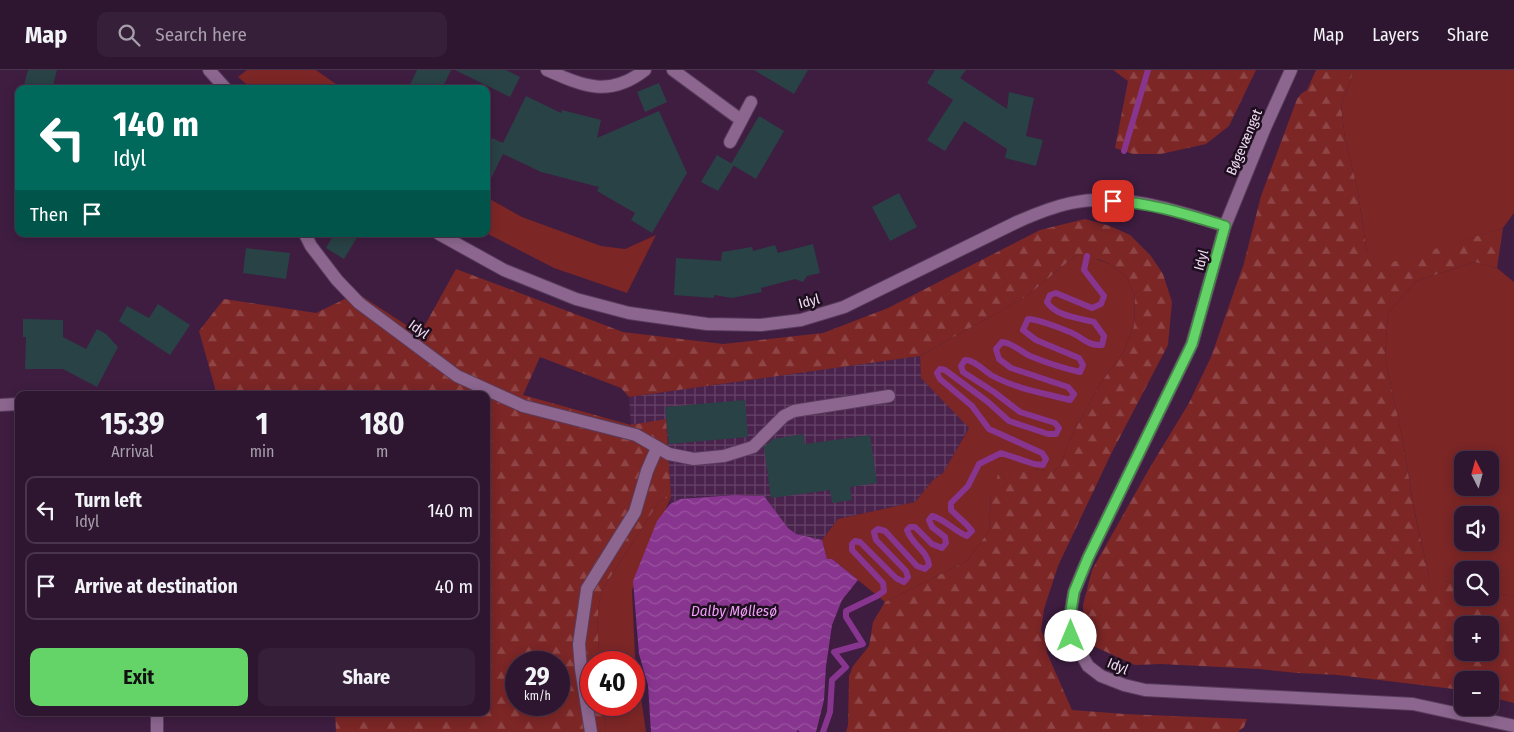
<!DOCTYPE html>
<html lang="en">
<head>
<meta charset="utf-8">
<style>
	:root { --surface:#2e1631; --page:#361f39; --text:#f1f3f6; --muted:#a79fab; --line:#49354d; --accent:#64d468 }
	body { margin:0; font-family:"Fira Sans Condensed",sans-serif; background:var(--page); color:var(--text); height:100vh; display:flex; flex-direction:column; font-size:19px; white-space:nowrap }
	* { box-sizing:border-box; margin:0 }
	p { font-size:16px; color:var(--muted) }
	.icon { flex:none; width:28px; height:28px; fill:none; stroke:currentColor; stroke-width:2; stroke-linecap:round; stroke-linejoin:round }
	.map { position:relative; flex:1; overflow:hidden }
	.drawer { position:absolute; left:15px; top:321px; width:475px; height:325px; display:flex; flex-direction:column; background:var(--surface); border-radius:10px; box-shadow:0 2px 12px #0003,0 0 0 1px var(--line) }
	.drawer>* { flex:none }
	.top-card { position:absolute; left:15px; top:15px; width:475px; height:152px; border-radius:10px; box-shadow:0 2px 12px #0003,0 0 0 1px var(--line); background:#00695c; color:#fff; overflow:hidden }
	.needle { width:32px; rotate:354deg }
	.tools { position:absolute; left:1454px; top:381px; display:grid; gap:10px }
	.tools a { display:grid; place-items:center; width:45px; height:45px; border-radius:10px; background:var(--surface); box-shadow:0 2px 12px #0003,0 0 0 1px var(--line); font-size:25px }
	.speed { position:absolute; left:505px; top:581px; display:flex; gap:10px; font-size:25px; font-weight:700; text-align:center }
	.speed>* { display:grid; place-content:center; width:65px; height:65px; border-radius:50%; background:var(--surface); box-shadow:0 2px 12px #0003,0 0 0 1px var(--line); line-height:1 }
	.speed small { font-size:12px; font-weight:400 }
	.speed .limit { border:8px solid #d22; background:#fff; color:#111 }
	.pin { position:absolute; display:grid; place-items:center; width:42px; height:42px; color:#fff; margin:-21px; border-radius:10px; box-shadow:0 2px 8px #0006 }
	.me { position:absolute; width:55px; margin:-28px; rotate:0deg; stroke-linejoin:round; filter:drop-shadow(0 0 4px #0008) }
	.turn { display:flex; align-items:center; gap:18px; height:105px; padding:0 15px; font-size:22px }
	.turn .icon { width:65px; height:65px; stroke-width:2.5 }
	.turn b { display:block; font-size:35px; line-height:42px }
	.then { display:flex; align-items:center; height:48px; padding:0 15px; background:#0003; gap:10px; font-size:19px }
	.eta { display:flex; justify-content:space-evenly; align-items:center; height:85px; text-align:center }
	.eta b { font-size:30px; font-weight:700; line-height:35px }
	.cta { display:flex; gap:10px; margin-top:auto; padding:10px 15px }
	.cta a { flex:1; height:58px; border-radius:10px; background:var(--accent); color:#111; font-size:20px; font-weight:700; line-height:58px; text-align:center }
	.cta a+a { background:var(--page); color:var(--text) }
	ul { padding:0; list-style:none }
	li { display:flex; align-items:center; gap:15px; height:68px; margin:0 10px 8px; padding:0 5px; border:2px solid var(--line); border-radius:10px }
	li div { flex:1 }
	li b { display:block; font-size:19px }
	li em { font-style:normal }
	header { display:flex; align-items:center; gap:30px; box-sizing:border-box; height:70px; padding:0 25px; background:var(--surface); border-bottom:1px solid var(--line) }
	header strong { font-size:24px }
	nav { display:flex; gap:28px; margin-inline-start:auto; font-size:18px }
	.search { width:350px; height:45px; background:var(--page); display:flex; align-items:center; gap:12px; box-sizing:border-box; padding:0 18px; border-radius:10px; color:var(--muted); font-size:19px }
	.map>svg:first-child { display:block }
	.industrial { fill:url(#industrial-grid) }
	.green { fill:#7c2626; fill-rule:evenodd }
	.forest { fill:url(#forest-firs); fill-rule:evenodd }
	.water { fill:url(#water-waves) }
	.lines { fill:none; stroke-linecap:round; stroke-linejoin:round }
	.stream { stroke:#88358f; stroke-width:6 }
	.building { fill:#294245 }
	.minor-casing { stroke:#593c5c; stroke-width:14 }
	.minor { stroke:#8c668f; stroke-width:12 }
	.route-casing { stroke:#418a44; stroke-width:12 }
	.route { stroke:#64d468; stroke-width:9 }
	.labels { text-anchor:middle; stroke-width:5; stroke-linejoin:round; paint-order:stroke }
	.street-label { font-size:14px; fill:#f1dcf3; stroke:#1d0e1e }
	.water-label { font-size:15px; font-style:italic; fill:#f09df7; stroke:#1d0e1e }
</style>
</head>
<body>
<header>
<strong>Map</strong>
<div class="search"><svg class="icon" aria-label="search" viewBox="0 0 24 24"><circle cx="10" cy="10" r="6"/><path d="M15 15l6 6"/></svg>Search here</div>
<nav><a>Map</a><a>Layers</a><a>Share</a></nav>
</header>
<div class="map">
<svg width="1514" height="662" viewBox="0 0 1514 662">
	<defs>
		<pattern id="industrial-grid" width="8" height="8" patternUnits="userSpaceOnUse" patternTransform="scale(1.25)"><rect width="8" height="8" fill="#4a234d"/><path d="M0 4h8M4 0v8" fill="none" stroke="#654267"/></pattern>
		<pattern id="forest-firs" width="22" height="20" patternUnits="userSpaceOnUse" patternTransform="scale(1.25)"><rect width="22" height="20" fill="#7c2626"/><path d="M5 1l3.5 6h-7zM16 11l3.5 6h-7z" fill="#8f4546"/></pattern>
		<pattern id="water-waves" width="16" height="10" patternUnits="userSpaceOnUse" patternTransform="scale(1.25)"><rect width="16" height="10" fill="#88358f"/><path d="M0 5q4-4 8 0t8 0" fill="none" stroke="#99529f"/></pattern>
	</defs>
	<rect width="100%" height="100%" fill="#3e1d41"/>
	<polygon class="industrial" points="920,286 921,308 969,357 943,404 933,410 915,432 838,449 822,470 796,464 788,458 764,426 734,425 695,427 680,429 670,434 671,427 666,350 631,355 629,327"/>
	<g class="green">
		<polygon points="247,0 316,0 343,19 252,19 238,7"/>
		<polygon points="1352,0 1514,0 1514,143 1503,158 1386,195 1367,183 1357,117 1345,69 1341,36 1352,6"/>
		<polygon points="486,127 522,147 601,176 625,179 656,165 627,223 554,198 486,163"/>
		<polygon points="1076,185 1087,186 1110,194 1126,206 1135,227 1134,256 1123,283 1100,314 1068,373 1061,395 1054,401 1046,401 1034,399 991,426 989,461 967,491 885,532 832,489 827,489 822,470 838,449 915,432 933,410 943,403 969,358 921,308 920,286 1027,226"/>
		<path d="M 1475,192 L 1497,198 L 1514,212 L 1514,527 L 1490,521 L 1490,500 L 1462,500 L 1462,515 L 1444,511 L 1430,511 L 1414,439 L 1403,371 L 1385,288 L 1388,243 L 1416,211 ZM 1462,390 L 1490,390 L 1490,418 L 1462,418 ZM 1462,445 L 1490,445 L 1490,472 L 1462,472 Z"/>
		<path d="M 671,427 L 632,520 L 635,586 L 646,662 L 606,662 L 603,635 L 634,635 L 634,592 L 600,592 C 598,567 595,545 602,520 L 660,430 Z"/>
	</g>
	<g class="forest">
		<polygon points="1113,0 1256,0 1229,56 1206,74 1161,84 1133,84 1115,78 1128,11"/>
		<path d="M 1316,0 L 1352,0 L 1352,6 L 1341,36 L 1345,69 L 1357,117 L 1367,183 L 1386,194 L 1503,158 L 1497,198 L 1475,192 L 1416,211 L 1388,243 L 1385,288 L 1403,371 L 1414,440 L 1430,511 L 1444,511 L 1462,515 L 1462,528 L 1490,528 L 1490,521 L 1514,527 L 1514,633 L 1490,627 L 1490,610 L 1462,610 L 1462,620 L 1338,605 L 1297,603 L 1259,599 L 1161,594 L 1135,595 L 1091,575 L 1086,566 L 1083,555 L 1083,535 L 1092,500 L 1149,399 L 1189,333 L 1211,287 L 1244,193 L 1261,126 L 1297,29 L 1301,24 L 1307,20 ZM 1462,555 L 1490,555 L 1490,582 L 1462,582 Z"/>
		<path d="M 1085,149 L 1110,156 L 1130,165 L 1151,186 L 1163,204 L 1172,232 L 1168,275 L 1111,384 L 1058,496 L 1044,539 L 1041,560 L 1046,573 L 1047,583 L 1072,640 L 1125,644 L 1247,649 L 1244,657 L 1238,662 L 846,662 L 848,655 L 849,606 L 853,596 L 869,576 L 873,552 L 885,532 L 967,491 L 989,461 L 991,426 L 999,401 L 1034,399 L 1046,401 L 1054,401 L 1061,395 L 1068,373 L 1100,314 L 1123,283 L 1134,256 L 1135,227 L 1126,206 L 1110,194 L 1100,190 L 1076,185 L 1027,226 L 920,286 L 629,327 L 621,318 L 540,287 L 523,325 L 631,355 L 666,349 L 671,427 L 660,430 L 602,520 C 595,545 598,567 600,592 L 591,592 L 591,635 L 603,635 L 606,662 L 336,662 L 335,643 L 486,642 L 486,325 L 217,325 L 199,261 L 224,229 L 316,243 L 357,223 L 420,264 L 456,199 L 623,262 L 723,274 L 823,263 L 888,238 L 1040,160 ZM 516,592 L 559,592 L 559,635 L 516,635 Z"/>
	</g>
	<polygon class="water" points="734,425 764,426 788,458 796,464 822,470 827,489 832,489 858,510 842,530 832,555 826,596 824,630 816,662 800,662 797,660 797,662 651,662 648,615 639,584 633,511 657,451 670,434 680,429"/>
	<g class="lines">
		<g class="stream">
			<polyline points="1124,81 1148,0"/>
			<path d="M 823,662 L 830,642 L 832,610 L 846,597 L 834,582 L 863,574 L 846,547 L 846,541 L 877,526 L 884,521 L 883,513 L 852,480 L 852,474 L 855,471 L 860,472 L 896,508 L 904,512 L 908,507 L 906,501 L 876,470 L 874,462 L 878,459 L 885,461 L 917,496 L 925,499 L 929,495 C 927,480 912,475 907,460 L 910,457 L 915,457 L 932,474 L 942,478 L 946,473 L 945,467 L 932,457 L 929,450 L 932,446 C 945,449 954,461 967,466 L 972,461 L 967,455 L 951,440 L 951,433 L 968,416 L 979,394 L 1001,383 L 1034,394 L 1043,395 L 1046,389 L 1042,383 L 989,359 L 972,336 L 940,309 L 937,303 L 940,299 L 945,300 L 988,332 L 1009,351 L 1048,364 L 1056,364 L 1059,358 L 1055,353 L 1020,342 L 994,322 L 963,302 L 961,296 L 965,290 C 975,290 983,300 991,305 C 1016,319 1044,323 1070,330 L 1074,324 L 1068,317 L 1011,298 L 999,289 L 996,279 L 1002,272 C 1013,273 1021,282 1030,286 C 1047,293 1062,298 1080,302 L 1083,295 L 1079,288 L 1036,270 L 1023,260 L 1028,249 C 1042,250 1057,257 1070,262 C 1083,267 1087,276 1102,275 L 1104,266 L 1094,252 C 1079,248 1055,246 1047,232 L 1050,225 L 1056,223 L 1092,238 L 1101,234 L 1104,226 L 1084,200 L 1087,186"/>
		</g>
	</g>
	<g class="building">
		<polygon points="28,0 57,0 52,19 23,19"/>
		<polygon points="417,0 451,0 442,19 408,19"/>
		<polygon points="455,0 506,0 520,7 510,27"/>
		<polygon points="754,0 808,0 794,24"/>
		<polygon points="935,0 966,0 960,8 1007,39 1009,22 1034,28 1026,66 1043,70 1036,96 1005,88 1007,79 964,51 945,81 927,70 953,30 927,13"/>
		<polygon points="659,13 667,32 645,42 637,22"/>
		<polygon points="526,26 561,43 562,40 601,50 597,68 659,41 687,103 652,163 631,150 635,143 597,121 599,117 541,102 503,84 486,119 486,80 492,68 503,73"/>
		<polygon points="759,46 784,61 756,109 731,94"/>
		<polygon points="717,85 734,95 718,121 701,112"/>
		<polygon points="899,123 917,157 890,171 872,137"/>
		<polygon points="334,164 359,164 344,189 326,178"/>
		<polygon points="813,174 820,203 807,206 803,212 795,209 761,218 762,222 732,228 714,225 714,228 674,225 676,188 721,191 722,182 752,177 753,181 775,175 778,183"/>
		<polygon points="246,178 290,183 286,209 243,203"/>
		<polygon points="158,234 190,255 170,285 119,251 127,236 149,248"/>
		<polygon points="23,249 63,250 63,267 86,279 97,259 106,264 118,277 97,317 63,299 25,299 26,267 23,267"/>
		<polygon points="745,330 748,367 669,374 665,337"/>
		<polygon points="803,364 805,374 870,365 877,413 850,417 852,430 832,433 830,420 771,428 764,377 773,369"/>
	</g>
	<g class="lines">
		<g class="minor-casing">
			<g id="minor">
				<polyline points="209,0 226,19"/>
				<path d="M 547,0 C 583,16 609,28 645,0"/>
				<polyline points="673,0 741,50"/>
				<polyline points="1291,0 1264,60 1225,156 1192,274 1088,488 1074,522 1070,547 1071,566 1088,596 1101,606 1124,615 1145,620 1413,634 1514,656"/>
				<polyline points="730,72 751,32"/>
				<polyline points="305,164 311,176 337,210 359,233 457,306 523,336 636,365 669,384 694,389 724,386 753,377 784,346 794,341 889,326"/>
				<path d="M 439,164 L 504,200 L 576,229 L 629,243 L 707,254 L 761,255 L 801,250 L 844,237 L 1017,152 C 1035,144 1052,137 1071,133 C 1123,122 1177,141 1225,156"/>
				<polyline points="0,335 19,334"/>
				<polyline points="157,642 157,662"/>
				<polyline points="591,662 581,599 579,574 587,519 635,442 647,401 657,378"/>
			</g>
		</g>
		<use href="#minor" class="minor"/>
	</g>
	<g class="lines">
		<g class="route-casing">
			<path id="route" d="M 1071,566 L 1070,547 L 1074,522 L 1088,488 L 1192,274 L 1225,156 C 1188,145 1152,133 1113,131"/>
		</g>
		<use href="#route" class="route"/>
	</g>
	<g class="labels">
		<g class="street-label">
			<text transform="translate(1244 72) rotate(-67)" y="5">Bøgevænget</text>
			<text transform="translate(1201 190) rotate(-75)" y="5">Idyl</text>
			<text transform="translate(809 231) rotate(-15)" y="5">Idyl</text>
			<text transform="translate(419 259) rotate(36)" y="5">Idyl</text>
			<text transform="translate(1118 596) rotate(23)" y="5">Idyl</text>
		</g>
		<g class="water-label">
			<text x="734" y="546">Dalby Møllesø</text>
		</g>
	</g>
</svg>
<div class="tools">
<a><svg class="needle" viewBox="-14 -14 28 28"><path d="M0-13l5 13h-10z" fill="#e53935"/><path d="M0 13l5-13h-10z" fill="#a79fab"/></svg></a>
<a><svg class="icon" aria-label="sound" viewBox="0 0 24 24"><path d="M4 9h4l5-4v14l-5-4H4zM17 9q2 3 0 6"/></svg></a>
<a><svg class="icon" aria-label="search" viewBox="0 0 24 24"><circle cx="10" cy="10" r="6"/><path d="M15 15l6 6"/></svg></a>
<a>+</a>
<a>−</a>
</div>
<div class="speed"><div>29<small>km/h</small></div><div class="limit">40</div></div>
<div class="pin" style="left:1113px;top:131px;background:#d93025"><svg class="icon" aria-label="arrive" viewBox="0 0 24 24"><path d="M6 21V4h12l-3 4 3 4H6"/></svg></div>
<svg class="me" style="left:1071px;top:566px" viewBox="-20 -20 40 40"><circle r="19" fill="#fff"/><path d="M0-13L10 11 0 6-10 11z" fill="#64d468"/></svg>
<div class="top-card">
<div class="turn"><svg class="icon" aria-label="left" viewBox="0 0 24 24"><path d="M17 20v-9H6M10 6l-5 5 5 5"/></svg><div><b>140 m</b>Idyl</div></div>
<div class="then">Then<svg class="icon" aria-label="arrive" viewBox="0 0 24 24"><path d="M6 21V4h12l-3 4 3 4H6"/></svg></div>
</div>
<section class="drawer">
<div class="eta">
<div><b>15:39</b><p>Arrival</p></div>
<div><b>1</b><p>min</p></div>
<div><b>180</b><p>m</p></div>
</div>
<ul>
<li><svg class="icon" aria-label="left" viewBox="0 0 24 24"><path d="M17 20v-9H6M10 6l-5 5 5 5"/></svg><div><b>Turn left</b><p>Idyl</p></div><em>140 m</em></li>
<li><svg class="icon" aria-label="arrive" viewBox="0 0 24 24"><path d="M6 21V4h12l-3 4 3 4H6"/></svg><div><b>Arrive at destination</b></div><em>40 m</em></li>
</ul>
<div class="cta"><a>Exit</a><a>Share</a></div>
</section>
</div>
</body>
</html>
